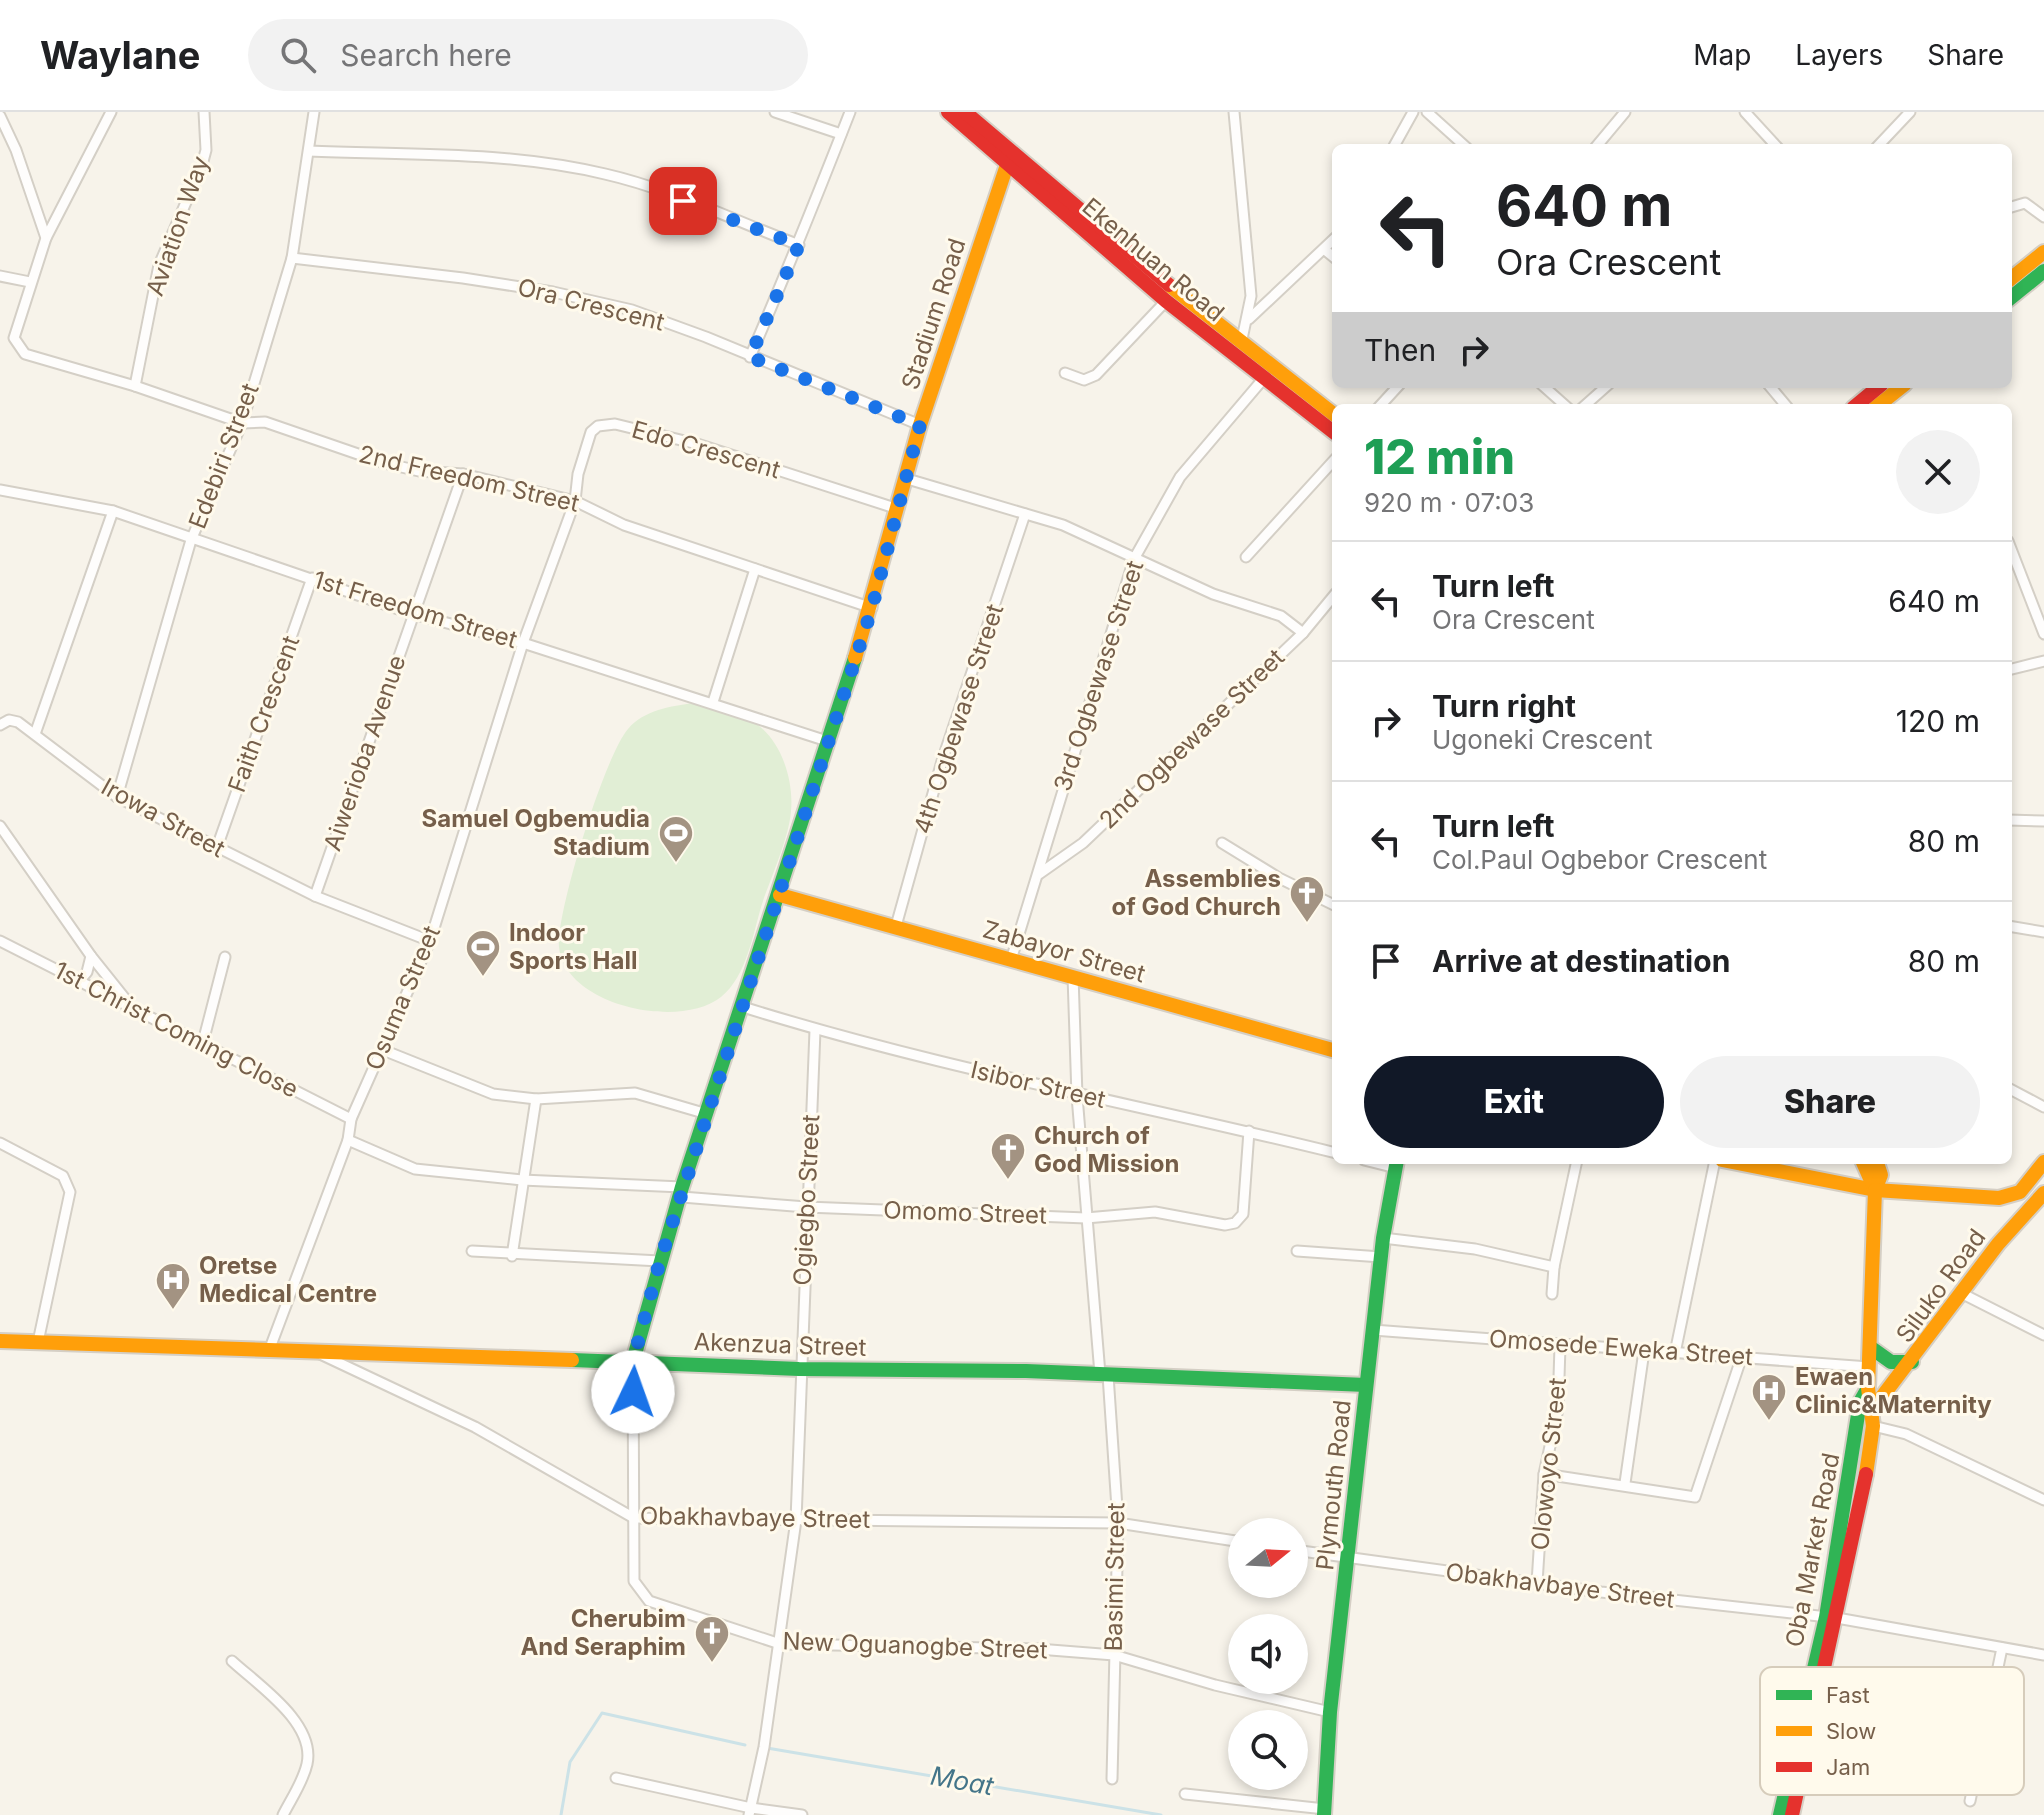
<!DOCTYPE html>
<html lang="en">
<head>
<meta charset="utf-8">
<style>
	:root { --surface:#fff; --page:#f2f2f2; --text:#202124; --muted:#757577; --line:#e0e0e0; --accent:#111827 }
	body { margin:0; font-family:Inter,sans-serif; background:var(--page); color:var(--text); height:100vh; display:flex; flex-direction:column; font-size:30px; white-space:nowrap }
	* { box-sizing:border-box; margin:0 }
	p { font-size:26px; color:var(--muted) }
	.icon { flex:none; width:44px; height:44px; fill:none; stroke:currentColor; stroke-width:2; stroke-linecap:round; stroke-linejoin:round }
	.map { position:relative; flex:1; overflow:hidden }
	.sheet { position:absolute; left:1332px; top:292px; width:680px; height:760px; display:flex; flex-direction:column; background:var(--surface); border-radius:12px; box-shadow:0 4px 12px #0003 }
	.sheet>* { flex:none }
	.guide { position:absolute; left:1332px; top:32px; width:680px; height:244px; border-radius:12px; box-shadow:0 4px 12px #0003; background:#fff; color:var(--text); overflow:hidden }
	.needle { width:52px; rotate:72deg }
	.tools { position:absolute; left:1228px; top:1406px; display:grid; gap:16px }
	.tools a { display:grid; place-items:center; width:80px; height:80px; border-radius:50%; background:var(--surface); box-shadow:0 4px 12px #0003; font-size:40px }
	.pin { position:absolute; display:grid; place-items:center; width:68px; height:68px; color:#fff; margin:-34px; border-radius:16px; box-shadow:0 4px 12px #0006 }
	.me { position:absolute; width:88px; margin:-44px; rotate:3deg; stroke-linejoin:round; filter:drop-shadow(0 0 6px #0008) }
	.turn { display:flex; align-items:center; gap:28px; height:168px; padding:0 32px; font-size:36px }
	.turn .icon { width:104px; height:104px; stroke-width:2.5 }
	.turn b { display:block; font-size:56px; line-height:68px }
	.then { display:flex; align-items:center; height:76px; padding:0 32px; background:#0003; gap:16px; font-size:30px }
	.round { display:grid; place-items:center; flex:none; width:84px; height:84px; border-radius:42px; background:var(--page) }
	.overview { display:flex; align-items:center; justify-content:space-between; height:136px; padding:0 32px }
	h1 { font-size:48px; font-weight:800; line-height:60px; color:#1e9e55 }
	.primary-button { display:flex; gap:16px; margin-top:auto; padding:16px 32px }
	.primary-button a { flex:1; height:92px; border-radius:48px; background:var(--accent); color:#fff; font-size:32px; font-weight:800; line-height:92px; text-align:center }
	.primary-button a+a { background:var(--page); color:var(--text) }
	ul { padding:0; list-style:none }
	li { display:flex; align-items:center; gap:24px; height:120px; padding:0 32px; border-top:2px solid var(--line) }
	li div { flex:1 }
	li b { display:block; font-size:30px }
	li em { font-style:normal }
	header { display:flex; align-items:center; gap:48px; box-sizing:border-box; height:112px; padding:0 40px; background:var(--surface); border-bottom:2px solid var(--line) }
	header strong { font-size:38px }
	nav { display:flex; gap:44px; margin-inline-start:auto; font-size:28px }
	.search { width:560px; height:72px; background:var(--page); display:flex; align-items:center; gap:20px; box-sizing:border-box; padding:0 28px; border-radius:44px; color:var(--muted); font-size:30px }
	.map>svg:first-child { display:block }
	.green { fill:#e1eed5 }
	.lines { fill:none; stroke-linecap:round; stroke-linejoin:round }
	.stream { stroke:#cce2e7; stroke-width:3 }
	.street-casing { stroke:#d4cfc6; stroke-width:13 }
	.fast-casing { stroke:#d5cfc5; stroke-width:18 }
	.slow-casing { stroke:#d5cfc5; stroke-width:18 }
	.jam-casing { stroke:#d5cfc5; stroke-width:18 }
	.street { stroke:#fefdfc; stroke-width:9 }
	.fast { stroke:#30b455; stroke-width:14 }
	.slow { stroke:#ff9f0a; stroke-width:14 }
	.jam { stroke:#e5322d; stroke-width:14 }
	.route { stroke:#1a73e8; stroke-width:14; stroke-dasharray:0 25.2 }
	.labels { text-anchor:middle; stroke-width:6; stroke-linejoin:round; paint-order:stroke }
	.street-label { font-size:24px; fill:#765f4a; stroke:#fffaec }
	.poi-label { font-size:24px; font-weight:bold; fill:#765f4a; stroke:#fffaec; text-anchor:start }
	.water-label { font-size:26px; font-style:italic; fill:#447589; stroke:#fffaec }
	.key { fill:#fffaec; stroke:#d6ccbb; stroke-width:2 }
	.key-label { font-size:22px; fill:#765f4a }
</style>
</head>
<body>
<header>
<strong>Waylane</strong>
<div class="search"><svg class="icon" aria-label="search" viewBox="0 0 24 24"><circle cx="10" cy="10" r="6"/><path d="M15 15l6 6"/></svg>Search here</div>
<nav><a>Map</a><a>Layers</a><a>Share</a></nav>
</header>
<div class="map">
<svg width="2044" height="1703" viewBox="0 0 2044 1703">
	<rect width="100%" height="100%" fill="#f7f3ea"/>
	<path class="green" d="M 694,591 C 711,597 736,600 752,609 C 781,626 794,668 791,699 C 789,726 771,765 762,792 C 753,821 747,864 721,885 C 680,918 565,894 559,835 C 556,801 605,643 628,617 C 644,598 671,594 694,591 Z"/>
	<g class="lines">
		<g class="stream">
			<polyline points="767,1636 1161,1703"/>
			<polyline points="561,1703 570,1650 602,1601 745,1633"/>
		</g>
		<g class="street-casing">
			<g id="street">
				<polyline points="775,0 841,22"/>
				<polyline points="1234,0 1251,184 1242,227"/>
				<polyline points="1427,0 1467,36"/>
				<polyline points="1745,0 1778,36"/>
				<polyline points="0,4 16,38 46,126 14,226 25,242 135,274 242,311 265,310 384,351 419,359 463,362 575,389 624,413 872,496"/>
				<polyline points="1393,36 1413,0"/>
				<polyline points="1595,36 1625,0"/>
				<polyline points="1876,36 1910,0"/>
				<path d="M 309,39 C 408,43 509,39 605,62 C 671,77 735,109 799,133"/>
				<polyline points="2008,96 2025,91 2044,105"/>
				<polyline points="46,126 111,0"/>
				<polyline points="1325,138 1336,147"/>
				<polyline points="292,146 463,166 553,180 632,198 706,225 920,313"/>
				<polyline points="0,164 30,170"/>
				<polyline points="1249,207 1336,125"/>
				<path d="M 750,245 C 785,164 818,82 850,0"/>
				<polyline points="1065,261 1084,268 1096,263 1166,189"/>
				<polyline points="1541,272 1568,296"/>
				<polyline points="1768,272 1788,296"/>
				<polyline points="135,274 159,153 202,53 206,38 204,0"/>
				<polyline points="1378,296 1400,272"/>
				<polyline points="1582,296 1609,272"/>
				<polyline points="904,366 1063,413 1213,482 1281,504 1303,521"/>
				<polyline points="0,378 113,399 413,502 523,531 827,629"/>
				<polyline points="2008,429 2044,522"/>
				<polyline points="1246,445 1336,346"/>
				<polyline points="2008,558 2044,549"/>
				<polyline points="713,590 755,457"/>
				<polyline points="0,613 9,608 18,610 117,685 315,784 430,829"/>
				<polyline points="35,622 113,399"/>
				<polyline points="117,685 191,428 242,311 292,146 314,0"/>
				<polyline points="2008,708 2044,709"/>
				<polyline points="0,714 91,844 127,889"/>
				<polyline points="1222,731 1279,766 1336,794"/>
				<polyline points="216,738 312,466"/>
				<polyline points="1039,762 1083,731 1303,521 1336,481"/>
				<polyline points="315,784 463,362"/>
				<polyline points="896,814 942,649 1025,402"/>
				<polyline points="2008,814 2044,820"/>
				<polyline points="0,829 351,1007"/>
				<polyline points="1011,848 1134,447 1180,365 1264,266"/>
				<polyline points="1073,864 1077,984 1100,1262"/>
				<polyline points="80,868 87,860 91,844"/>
				<path d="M 743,895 C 938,956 1138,992 1336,1041"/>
				<polyline points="203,930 225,845"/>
				<polyline points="383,938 493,982 536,987 635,981 707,1002"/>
				<polyline points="2008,976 2044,995"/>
				<polyline points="348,1028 415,1057 522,1068 682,1075"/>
				<polyline points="0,1031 63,1064 70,1080 38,1230"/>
				<polyline points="1364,1048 1396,1056"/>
				<polyline points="682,1085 806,1095 1086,1106 1155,1100 1225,1113 1235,1111 1243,1102 1249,1019"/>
				<polyline points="1383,1126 1475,1137 1554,1155"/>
				<polyline points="472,1139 660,1149"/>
				<polyline points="1297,1139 1381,1145"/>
				<polyline points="512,1144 536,987"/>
				<polyline points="1961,1181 2044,1223"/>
				<polyline points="1552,1182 1554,1155 1577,1048"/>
				<polyline points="1373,1218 1869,1255"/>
				<polyline points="270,1236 348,1028 351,1007 430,829 523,531 575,389 578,362 591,320 598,314 615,312 697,332 898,397"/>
				<polyline points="316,1240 475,1315 634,1406 1118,1411 1242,1430"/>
				<polyline points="1675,1241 1715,1048"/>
				<polyline points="633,1249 634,1469 649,1489 780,1532 1038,1537 1114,1543 1215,1573 1330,1600"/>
				<polyline points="1108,1263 1118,1411 1112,1667"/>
				<polyline points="1873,1314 1906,1322 2044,1388"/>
				<polyline points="1544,1362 1695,1385 1742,1244"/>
				<polyline points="1625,1371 1644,1239"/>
				<polyline points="1294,1438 1601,1480 1837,1506 2044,1543"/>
				<polyline points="1537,1471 1544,1362 1558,1297 1560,1234"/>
				<path d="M 232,1549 C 258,1573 316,1611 307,1652 C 303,1670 291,1687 283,1703"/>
				<polyline points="616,1666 751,1696 802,1703"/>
				<polyline points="1185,1682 1325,1697"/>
				<polyline points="1970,1689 2002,1536"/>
				<polyline points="749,1703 764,1635 796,1408 815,918"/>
			</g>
		</g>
		<g class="fast-casing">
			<g id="fast">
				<polyline points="2008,188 2044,159"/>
				<polyline points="1870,1235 1891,1250 1912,1250"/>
				<polyline points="572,1248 799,1257 1026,1259 1366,1273"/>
				<polyline points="633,1249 682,1075 855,546"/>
				<polyline points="1324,1703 1330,1600 1383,1126 1397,1048"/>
				<polyline points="1780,1703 1826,1505 1860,1290 1868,1276"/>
			</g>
		</g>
		<g class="slow-casing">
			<g id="slow">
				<polyline points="2008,169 2044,140"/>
				<polyline points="1169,173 1336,304"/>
				<polyline points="1875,296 1905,272"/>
				<polyline points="855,546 920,313 1011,41"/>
				<polyline points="780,783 1336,939"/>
				<polyline points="1722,1048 1875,1078"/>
				<polyline points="1862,1048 1875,1078"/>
				<polyline points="1875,1078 1881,1063 1876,1048"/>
				<polyline points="0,1229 572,1248"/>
				<polyline points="1875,1294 1998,1132 2044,1081"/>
				<polyline points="1866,1362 1873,1314 1868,1276 1875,1078 1999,1086 2020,1080 2044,1050"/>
			</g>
		</g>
		<g class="jam-casing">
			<g id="jam">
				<polyline points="948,0 1166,189 1336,322"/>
				<polyline points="965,0 1169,173"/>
				<polyline points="1853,296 1882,272"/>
				<polyline points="1792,1703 1866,1362"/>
			</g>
		</g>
		<use href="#street" class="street"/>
		<use href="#fast" class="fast"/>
		<use href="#slow" class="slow"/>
		<use href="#jam" class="jam"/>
	</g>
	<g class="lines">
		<polyline class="route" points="633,1280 633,1249 660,1149 872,496 920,313 750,245 799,133 683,89"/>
	</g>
	<defs>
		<g id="stadium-pin" transform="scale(1.8)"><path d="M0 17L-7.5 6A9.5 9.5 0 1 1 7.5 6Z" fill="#a39382" stroke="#fffaec"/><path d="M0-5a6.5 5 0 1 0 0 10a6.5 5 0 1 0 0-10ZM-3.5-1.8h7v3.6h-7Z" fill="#fff"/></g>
		<g id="church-pin" transform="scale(1.8)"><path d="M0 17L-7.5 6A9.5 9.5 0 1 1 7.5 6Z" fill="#a39382" stroke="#fffaec"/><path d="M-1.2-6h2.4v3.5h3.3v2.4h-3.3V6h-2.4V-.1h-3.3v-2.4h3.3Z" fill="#fff"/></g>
		<g id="hospital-pin" transform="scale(1.8)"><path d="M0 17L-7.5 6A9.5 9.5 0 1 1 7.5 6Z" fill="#a39382" stroke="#fffaec"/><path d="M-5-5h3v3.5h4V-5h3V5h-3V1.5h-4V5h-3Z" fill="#fff"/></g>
	</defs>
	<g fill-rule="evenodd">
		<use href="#stadium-pin" x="676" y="721"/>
		<use href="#church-pin" x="1307" y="781"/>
		<use href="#stadium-pin" x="483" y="835"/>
		<use href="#church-pin" x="1008" y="1038"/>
		<use href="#hospital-pin" x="173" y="1168"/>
		<use href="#hospital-pin" x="1769" y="1279"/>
		<use href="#church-pin" x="712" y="1521"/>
	</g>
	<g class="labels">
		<g class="street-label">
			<text transform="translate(178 114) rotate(-71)" y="8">Aviation Way</text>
			<text transform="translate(1153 148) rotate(40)" y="8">Ekenhuan Road</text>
			<text transform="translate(591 193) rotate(14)" y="8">Ora Crescent</text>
			<text transform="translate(934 202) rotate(-72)" y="8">Stadium Road</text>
			<text transform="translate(706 338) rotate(16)" y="8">Edo Crescent</text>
			<text transform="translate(224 344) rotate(-69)" y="8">Edebiri Street</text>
			<text transform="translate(469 367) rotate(13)" y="8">2nd Freedom Street</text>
			<text transform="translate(415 498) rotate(17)" y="8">1st Freedom Street</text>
			<text transform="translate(1099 564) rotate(-72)" y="8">3rd Ogbewase Street</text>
			<text transform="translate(264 602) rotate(-70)" y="8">Faith Crescent</text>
			<text transform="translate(959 607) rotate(-72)" y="8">4th Ogbewase Street</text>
			<text transform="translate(1192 627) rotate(-44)" y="8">2nd Ogbewase Street</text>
			<text transform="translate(365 641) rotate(-71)" y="8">Aiwerioba Avenue</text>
			<text transform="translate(163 706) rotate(29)" y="8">Irowa Street</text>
			<text transform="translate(1064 840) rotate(16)" y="8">Zabayor Street</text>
			<text transform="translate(403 886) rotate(-67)" y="8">Osuma Street</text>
			<text transform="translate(176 918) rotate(27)" y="8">1st Christ Coming Close</text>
			<text transform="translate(1038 973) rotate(13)" y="8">Isibor Street</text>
			<text transform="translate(807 1088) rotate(-87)" y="8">Ogiegbo Street</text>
			<text transform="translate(965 1101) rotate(2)" y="8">Omomo Street</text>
			<text transform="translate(1941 1174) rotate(-54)" y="8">Siluko Road</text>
			<text transform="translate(780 1233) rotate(2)" y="8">Akenzua Street</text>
			<text transform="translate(1621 1236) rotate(4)" y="8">Omosede Eweka Street</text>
			<text transform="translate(1549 1352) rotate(-84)" y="8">Olowoyo Street</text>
			<text transform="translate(1334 1373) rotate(-84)" y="8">Plymouth Road</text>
			<text transform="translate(755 1406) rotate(1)" y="8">Obakhavbaye Street</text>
			<text transform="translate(1813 1438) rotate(-79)" y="8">Oba Market Road</text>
			<text transform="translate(1115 1465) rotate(-89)" y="8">Basimi Street</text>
			<text transform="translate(1560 1474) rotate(7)" y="8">Obakhavbaye Street</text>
			<text transform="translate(915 1534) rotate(2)" y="8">New Oguanogbe Street</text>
		</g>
		<g class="poi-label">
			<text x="650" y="715" text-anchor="end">Samuel Ogbemudia<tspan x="650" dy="28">Stadium</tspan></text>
			<text x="1281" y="775" text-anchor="end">Assemblies<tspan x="1281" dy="28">of God Church</tspan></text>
			<text x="509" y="829">Indoor<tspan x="509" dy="28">Sports Hall</tspan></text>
			<text x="1034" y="1032">Church of<tspan x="1034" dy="28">God Mission</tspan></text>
			<text x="199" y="1162">Oretse<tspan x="199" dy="28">Medical Centre</tspan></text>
			<text x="1795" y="1273">Ewaen<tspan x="1795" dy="28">Clinic&amp;Maternity</tspan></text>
			<text x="686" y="1515" text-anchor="end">Cherubim<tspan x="686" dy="28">And Seraphim</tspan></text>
		</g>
		<g class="water-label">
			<text transform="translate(962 1669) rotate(10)" y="9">Moat</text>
		</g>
	</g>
	<rect x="1760" y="1555" width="264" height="128" rx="12" class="key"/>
	<rect x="1776" y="1578" width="36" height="10" fill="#30b455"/>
	<rect x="1776" y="1614" width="36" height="10" fill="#ff9f0a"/>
	<rect x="1776" y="1650" width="36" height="10" fill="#e5322d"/>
	<g class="key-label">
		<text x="1826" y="1591">Fast</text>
		<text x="1826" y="1627">Slow</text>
		<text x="1826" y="1663">Jam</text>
	</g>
</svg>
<div class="tools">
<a><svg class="needle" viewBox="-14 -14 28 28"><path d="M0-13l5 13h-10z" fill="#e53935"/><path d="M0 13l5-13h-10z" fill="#757577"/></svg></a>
<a><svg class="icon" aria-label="sound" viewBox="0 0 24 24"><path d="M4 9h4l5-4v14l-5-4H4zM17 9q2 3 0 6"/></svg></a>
<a><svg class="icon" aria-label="search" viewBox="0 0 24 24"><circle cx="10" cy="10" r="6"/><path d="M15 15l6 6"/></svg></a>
</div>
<div class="pin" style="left:683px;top:89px;background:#d93025"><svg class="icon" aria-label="arrive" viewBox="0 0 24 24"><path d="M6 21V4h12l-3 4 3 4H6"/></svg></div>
<svg class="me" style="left:633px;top:1280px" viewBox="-20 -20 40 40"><circle r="19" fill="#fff"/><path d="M0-13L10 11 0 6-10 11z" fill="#1a73e8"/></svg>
<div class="guide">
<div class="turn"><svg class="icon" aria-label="left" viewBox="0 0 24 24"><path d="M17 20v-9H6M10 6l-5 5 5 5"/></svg><div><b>640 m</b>Ora Crescent</div></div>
<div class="then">Then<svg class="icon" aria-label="right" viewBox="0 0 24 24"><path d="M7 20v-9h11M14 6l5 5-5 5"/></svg></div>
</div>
<section class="sheet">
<div class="overview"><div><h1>12 min</h1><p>920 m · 07:03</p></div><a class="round"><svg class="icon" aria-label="close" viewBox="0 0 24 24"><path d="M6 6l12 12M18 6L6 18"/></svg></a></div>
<ul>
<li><svg class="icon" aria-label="left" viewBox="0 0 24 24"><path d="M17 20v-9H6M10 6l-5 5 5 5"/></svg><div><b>Turn left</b><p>Ora Crescent</p></div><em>640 m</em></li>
<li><svg class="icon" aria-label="right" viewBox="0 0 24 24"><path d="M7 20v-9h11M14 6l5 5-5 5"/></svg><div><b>Turn right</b><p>Ugoneki Crescent</p></div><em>120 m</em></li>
<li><svg class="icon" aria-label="left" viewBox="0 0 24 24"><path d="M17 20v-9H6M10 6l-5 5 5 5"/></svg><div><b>Turn left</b><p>Col.Paul Ogbebor Crescent</p></div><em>80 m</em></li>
<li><svg class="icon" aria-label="arrive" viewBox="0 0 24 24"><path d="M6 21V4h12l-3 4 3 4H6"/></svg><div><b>Arrive at destination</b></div><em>80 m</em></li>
</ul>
<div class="primary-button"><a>Exit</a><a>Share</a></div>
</section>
</div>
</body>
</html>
